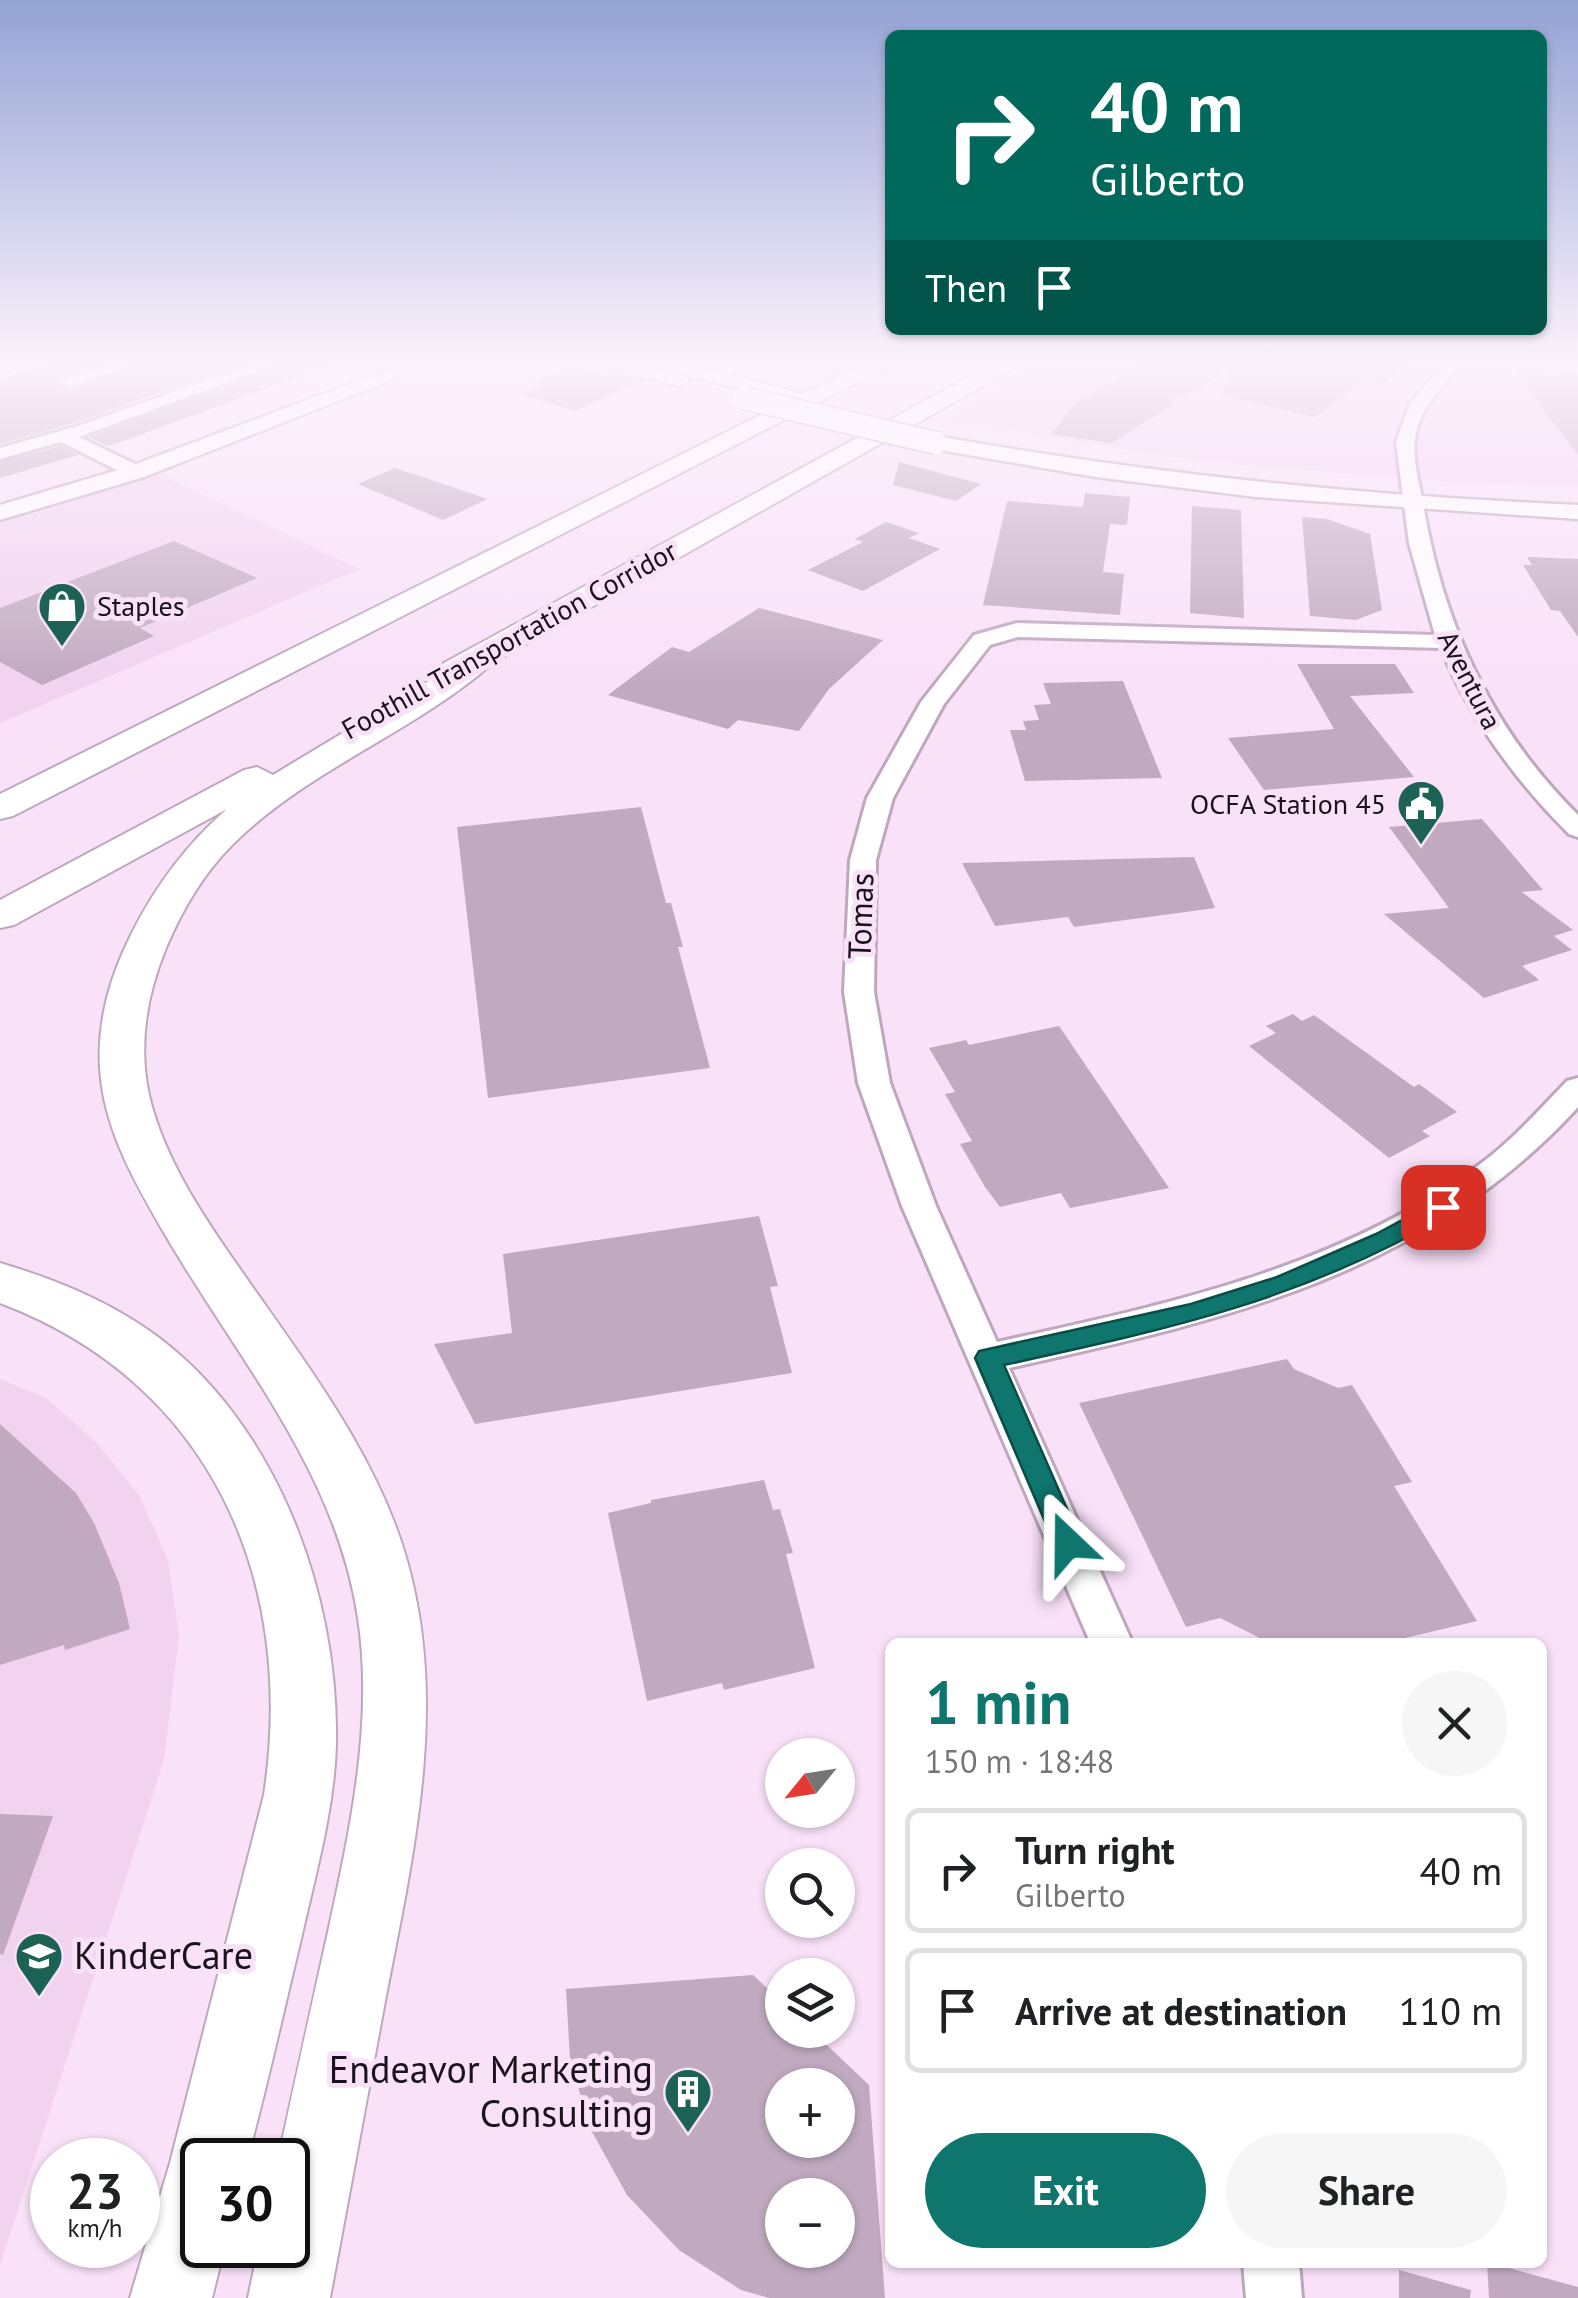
<!DOCTYPE html>
<html lang="en">
<head>
<meta charset="utf-8">
<style>
	:root { --surface:#fff; --page:#f6f6f6; --text:#202124; --muted:#757577; --line:#e0e0e0; --accent:#0f766e }
	body { margin:0; font-family:"PT Sans",sans-serif; background:var(--page); color:var(--text); height:100vh; display:flex; flex-direction:column; font-size:38px; white-space:nowrap }
	* { box-sizing:border-box; margin:0 }
	p { font-size:32px; color:var(--muted) }
	.icon { flex:none; width:55px; height:55px; fill:none; stroke:currentColor; stroke-width:2; stroke-linecap:round; stroke-linejoin:round }
	.map { position:relative; flex:1; overflow:hidden }
	.side { position:absolute; left:885px; top:1638px; width:662px; height:630px; display:flex; flex-direction:column; background:var(--surface); border-radius:15px; box-shadow:0 2px 8px #0004 }
	.side>* { flex:none }
	.hud { position:absolute; left:885px; top:30px; width:662px; height:305px; border-radius:15px; box-shadow:0 2px 8px #0004; background:#00695c; color:#fff; overflow:hidden }
	.needle { width:65px; rotate:240deg }
	.fabs { position:absolute; left:765px; top:1738px; display:grid; gap:20px }
	.fabs a { display:grid; place-items:center; width:90px; height:90px; border-radius:50%; background:var(--surface); box-shadow:0 2px 8px #0004; font-size:50px }
	.speed { position:absolute; left:30px; top:2138px; display:flex; gap:20px; font-size:50px; font-weight:700; text-align:center }
	.speed>* { display:grid; place-content:center; width:130px; height:130px; border-radius:50%; background:var(--surface); box-shadow:0 2px 8px #0004; line-height:1 }
	.speed small { font-size:25px; font-weight:400 }
	.speed .limit { border:5px solid #111; border-radius:15px; background:#fff; color:#111 }
	.pin { position:absolute; display:grid; place-items:center; width:85px; height:85px; color:#fff; margin:-42px; border-radius:20px; box-shadow:0 5px 15px #0006 }
	.me { position:absolute; width:110px; margin:-55px; rotate:337deg; stroke-linejoin:round; filter:drop-shadow(0 0 8px #0008) }
	.turn { display:flex; align-items:center; gap:35px; height:210px; padding:0 40px; font-size:45px }
	.turn .icon { width:130px; height:130px; stroke-width:2.5 }
	.turn b { display:block; font-size:70px; line-height:85px }
	.then { display:flex; align-items:center; height:95px; padding:0 40px; background:#0003; gap:20px; font-size:38px }
	.round { display:grid; place-items:center; flex:none; width:105px; height:105px; border-radius:52px; background:var(--page) }
	.overview { display:flex; align-items:center; justify-content:space-between; height:170px; padding:0 40px }
	h1 { font-size:60px; font-weight:600; line-height:75px; color:var(--accent) }
	.button { display:flex; gap:20px; margin-top:auto; padding:20px 40px }
	.button a { flex:1; height:115px; border-radius:60px; background:var(--accent); color:#fff; font-size:40px; font-weight:600; line-height:115px; text-align:center }
	.button a+a { background:var(--page); color:var(--text) }
	ul { padding:0; list-style:none }
	li { display:flex; align-items:center; gap:30px; height:125px; margin:0 20px 15px; padding:0 20px; border:5px solid var(--line); border-radius:15px }
	li div { flex:1 }
	li b { display:block; font-size:38px }
	li em { font-style:normal }
	.map>svg:first-child { display:block }
	.built { fill:#f1d3f0 }
	.building { fill:#c1aac0; fill-rule:evenodd }
	.lines { fill:none; stroke-linecap:round; stroke-linejoin:round }
	.minor-casing { stroke:#bfa8bf; stroke-width:6 }
	.major-casing { stroke:#bfa8bf; stroke-width:5 }
	.highway-casing { stroke:#bfa8bf; stroke-width:4 }
	.minor { fill:#fff; fill-rule:evenodd }
	.major { fill:#fff; fill-rule:evenodd }
	.highway { fill:#fff; fill-rule:evenodd }
	.major-bridge-casing { stroke:#bfa8bf; stroke-width:25; stroke-linecap:butt }
	.major-bridge { stroke:#fff; stroke-width:22 }
	.route { fill:#0f766e; stroke:#0a4d48; stroke-width:2.5 }
	.labels { text-anchor:middle; stroke-width:10; stroke-linejoin:round; paint-order:stroke }
	.far-poi-label { font-size:28px; fill:#1b131b; stroke:#f9e1f8; text-anchor:start }
	.far-street-label { font-size:28px; fill:#1b131b; stroke:#f9e1f8 }
	.street-label { font-size:32px; fill:#1b131b; stroke:#f9e1f8 }
	.near-poi-label { font-size:38px; fill:#1b131b; stroke:#f9e1f8; text-anchor:start }
</style>
</head>
<body>
<div class="map">
<svg width="1578" height="2298" viewBox="0 0 1578 2298">
	<rect width="100%" height="100%" fill="#f9e1f8"/>
	<g class="built">
		<polygon points="1046,361 1578,361 1578,485 1457,482 1253,466 1165,456 944,418"/>
		<polygon points="159,474 360,569 0,723 0,524"/>
		<polygon points="0,1379 46,1398 94,1440 139,1495 168,1560 179,1635 164,1760 0,2265"/>
	</g>
	<g class="building">
		<polygon points="62,361 107,361 55,382 57,387 71,391 145,361 250,361 77,422 0,444 0,380"/>
		<polygon points="288,361 333,364 124,441 107,446 89,437"/>
		<polygon points="1139,361 1415,361 1382,385 1364,381 1315,417 1222,395 1228,370 1187,395 1178,393 1169,407 1111,443 1052,434 1075,403 1139,366"/>
		<polygon points="568,367 613,378 614,372 645,380 575,411 520,394 543,385 532,382"/>
		<polygon points="1515,372 1578,373 1578,455"/>
		<polygon points="61,446 78,455 0,478 0,462"/>
		<polygon points="899,462 981,484 956,501 893,485"/>
		<polygon points="395,468 488,499 443,520 358,484"/>
		<polygon points="1085,493 1130,497 1127,525 1110,524 1103,572 1124,574 1120,615 983,605 1007,501 1083,507"/>
		<polygon points="1192,506 1241,510 1244,618 1190,613"/>
		<polygon points="1302,517 1327,519 1370,534 1382,610 1356,620 1310,616"/>
		<polygon points="886,522 919,533 909,538 940,549 863,591 808,570 863,542 855,539"/>
		<polygon points="174,541 257,578 140,628 154,636 42,685 0,662 0,608"/>
		<polygon points="1527,557 1578,559 1578,637 1560,611 1551,610 1523,565 1532,565"/>
		<polygon points="759,608 883,640 829,689 799,731 738,720 728,729 608,695 672,647 689,652"/>
		<polygon points="1297,664 1395,664 1414,693 1350,696 1414,777 1264,790 1228,738 1334,729"/>
		<polygon points="1123,681 1162,778 1025,781 1010,730 1026,730 1023,721 1039,720 1034,705 1051,704 1043,683"/>
		<polygon points="641,807 666,903 671,903 683,947 678,947 710,1068 488,1098 457,827"/>
		<polygon points="1482,819 1543,890 1522,892 1573,930 1554,936 1572,950 1522,966 1539,980 1484,998 1384,914 1449,908 1389,827"/>
		<polygon points="1194,857 1215,908 1074,927 1068,917 995,926 962,863"/>
		<polygon points="1293,1014 1302,1021 1314,1015 1414,1087 1419,1084 1457,1112 1422,1131 1430,1136 1389,1158 1249,1046 1276,1033 1266,1026"/>
		<polygon points="1059,1026 1169,1188 1070,1208 1061,1193 1000,1207 985,1187 960,1144 972,1141 945,1094 955,1092 929,1048 966,1040 969,1045"/>
		<polygon points="759,1216 778,1286 770,1287 792,1373 475,1424 434,1344 512,1333 503,1254"/>
		<polygon points="1287,1359 1294,1369 1338,1388 1352,1385 1412,1482 1394,1486 1477,1621 1388,1642 1260,1642 1258,1637 1220,1618 1186,1627 1079,1403"/>
		<polygon points="0,1424 76,1493 94,1523 119,1583 130,1629 65,1650 64,1645 0,1665"/>
		<polygon points="764,1480 773,1510 780,1509 793,1553 786,1554 815,1668 724,1690 722,1683 647,1701 608,1513 651,1503 651,1500"/>
		<polygon points="0,1814 53,1816 3,1955 0,1954"/>
		<path d="M 753,1975 L 782,2002 L 782,2030 L 811,2030 L 869,2085 L 885,2298 L 769,2298 L 741,2290 L 679,2250 L 627,2195 L 591,2130 L 570,2060 L 566,1989 ZM 782,2085 L 838,2085 L 838,2140 L 782,2140 ZM 782,2195 L 838,2195 L 838,2250 L 782,2250 Z"/>
		<polygon points="1487,2262 1578,2287 1578,2298 1489,2298"/>
		<polygon points="1399,2270 1471,2290 1470,2298 1399,2298"/>
	</g>
	<g class="lines">
		<g class="minor-casing">
			<g id="minor">
				<polygon points="28,361 26,364 0,372 0,362"/>
				<polygon points="117,361 141,361 72,387 58,383"/>
				<polygon points="261,361 284,361 79,437 143,468 143,476 129,476 61,442 0,459 0,448 78,426"/>
				<polygon points="735,361 756,361 720,380 706,376"/>
				<path d="M 1447,361 L 1465,361 C 1446,383 1425,400 1417,429 C 1410,453 1419,480 1423,504 C 1443,624 1491,729 1578,815 L 1578,837 L 1569,834 C 1514,779 1471,720 1441,648 L 1018,637 L 990,645 L 944,704 L 893,798 L 876,860 L 874,992 L 890,1083 L 936,1206 L 997,1342 C 1166,1305 1337,1269 1479,1165 C 1512,1141 1539,1110 1567,1081 L 1578,1078 L 1578,1107 C 1423,1276 1224,1320 1009,1368 L 1132,1642 L 1090,1642 L 902,1206 L 858,1083 L 844,992 L 850,860 L 867,798 L 921,702 L 974,635 L 1017,623 L 1435,635 L 1409,543 L 1396,442 L 1410,404 Z"/>
				<polygon points="1243,2262 1299,2262 1302,2298 1246,2298"/>
			</g>
		</g>
		<g class="major-casing">
			<g id="major">
				<polygon points="412,361 440,361 144,477 0,520 0,505 128,467"/>
				<polygon points="600,361 632,361 686,376 689,380 679,386 603,365"/>
				<polygon points="647,361 679,361 806,395 810,399 799,405 650,365"/>
				<path d="M 936,436 C 1149,474 1362,496 1578,505 L 1578,519 L 1256,497 L 1096,477 L 928,448 L 925,443 L 928,438 Z"/>
			</g>
		</g>
		<g class="highway-casing">
			<g id="highway">
				<polygon points="869,361 899,361 13,816 0,819 0,794"/>
				<path d="M 998,361 L 1027,361 L 494,662 C 414,733 308,769 232,845 C 203,874 182,910 166,948 C 147,994 138,1045 149,1095 C 164,1159 203,1216 240,1269 C 305,1363 382,1460 410,1572 C 447,1714 412,1861 385,2001 C 367,2100 348,2199 330,2298 L 248,2298 L 259,2245 L 288,2245 L 288,2160 L 278,2160 C 294,2084 311,2008 328,1932 C 350,1830 374,1722 358,1618 C 336,1470 236,1357 163,1231 C 136,1184 107,1134 101,1079 C 95,1028 109,978 132,933 C 156,885 187,844 227,809 L 14,925 L 0,928 L 0,900 L 244,770 L 257,767 L 273,775 L 442,673 L 439,670 L 444,663 Z"/>
				<path d="M 0,1263 C 54,1279 104,1299 151,1332 C 277,1422 339,1595 336,1745 C 334,1811 315,1876 301,1939 C 283,2013 267,2087 247,2160 L 202,2160 L 202,2245 L 225,2245 L 212,2298 L 130,2298 L 170,2163 L 264,1795 C 297,1579 210,1382 0,1303 Z"/>
			</g>
		</g>
		<use href="#minor" class="minor"/>
		<use href="#major" class="major"/>
		<use href="#highway" class="highway"/>
		<g class="major-bridge-casing">
			<polyline id="major-bridge" points="744,398 936,443"/>
		</g>
		<use href="#major-bridge" class="major-bridge"/>
	</g>
	<linearGradient id="sky" x2="0" y2="1"><stop stop-color="#94a3d4"/><stop offset="0.53" stop-color="#fcf2fc"/><stop offset="1" stop-color="#fcf2fc" stop-opacity="0"/></linearGradient>
	<rect width="1578" height="683" fill="url(#sky)"/>
	<path class="route" d="M 1443,1198 L 1451,1201 L 1455,1207 L 1451,1213 C 1304,1300 1168,1329 1004,1365 L 1082,1543 L 1078,1552 L 1068,1556 L 1058,1552 L 975,1358 L 979,1351 L 1191,1304 L 1277,1277 L 1376,1234 Z"/>
	<defs>
		<g id="shop-pin" transform="scale(2.5)"><path d="M0 17L-7.5 6A9.5 9.5 0 1 1 7.5 6Z" fill="#1c6255" stroke="#f9e1f8"/><path d="M-5-2.5h2.3a2.7 3.5 0 0 1 5.4 0H5L5.5 6h-11ZM-1.5-2.5h3a1.5 2.3 0 0 0-3 0Z" fill="#fff"/></g>
		<g id="civic-pin" transform="scale(2.5)"><path d="M0 17L-7.5 6A9.5 9.5 0 1 1 7.5 6Z" fill="#1c6255" stroke="#f9e1f8"/><path d="M-.6-6.5H3V-4.5H.6V-3L4-1V1h2V6H-6V1h2V-1L-.6-3ZM-1.2 2.5V6h2.4V2.5Z" fill="#fff"/></g>
		<g id="school-pin" transform="scale(2.5)"><path d="M0 17L-7.5 6A9.5 9.5 0 1 1 7.5 6Z" fill="#1c6255" stroke="#f9e1f8"/><path d="M0-5L7-2L0 1L-7-2ZM-4 1L0 2.5L4 1V4Q0 6-4 4Z" fill="#fff"/></g>
		<g id="building-pin" transform="scale(2.5)"><path d="M0 17L-7.5 6A9.5 9.5 0 1 1 7.5 6Z" fill="#1c6255" stroke="#f9e1f8"/><path d="M-4-6H4V6H1V3H-1V6H-4ZM-2.5-4.3h1.7v1.8h-1.7ZM.8-4.3h1.7v1.8H.8ZM-2.5-1h1.7V.8h-1.7ZM.8-1h1.7V.8H.8Z" fill="#fff"/></g>
	</defs>
	<g fill-rule="evenodd">
		<use href="#shop-pin" x="62" y="606"/>
		<use href="#civic-pin" x="1421" y="804"/>
		<use href="#school-pin" x="39" y="1956"/>
		<use href="#building-pin" x="688" y="2092"/>
	</g>
	<g class="labels">
		<g class="far-poi-label">
			<text x="97" y="616">Staples</text>
			<text x="1386" y="814" text-anchor="end">OCFA Station 45</text>
		</g>
		<g class="far-street-label">
			<text transform="translate(509 640) rotate(-29)" y="10">Foothill Transportation Corridor</text>
			<text transform="translate(1470 680) rotate(63)" y="10">Aventura</text>
		</g>
		<g class="street-label">
			<text transform="translate(861 916) rotate(-88)" y="11">Tomas</text>
		</g>
		<g class="near-poi-label">
			<text x="74" y="1969">KinderCare</text>
			<text x="653" y="2083" text-anchor="end">Endeavor Marketing<tspan x="653" dy="44">Consulting</tspan></text>
		</g>
	</g>
</svg>
<div class="fabs">
<a><svg class="needle" viewBox="-14 -14 28 28"><path d="M0-13l5 13h-10z" fill="#e53935"/><path d="M0 13l5-13h-10z" fill="#757577"/></svg></a>
<a><svg class="icon" aria-label="search" viewBox="0 0 24 24"><circle cx="10" cy="10" r="6"/><path d="M15 15l6 6"/></svg></a>
<a><svg class="icon" aria-label="layers" viewBox="0 0 24 24"><path d="M12 4l9 5-9 5-9-5zM3 14l9 5 9-5"/></svg></a>
<a>+</a>
<a>−</a>
</div>
<div class="speed"><div>23<small>km/h</small></div><div class="limit">30</div></div>
<div class="pin" style="left:1443px;top:1207px;background:#d93025"><svg class="icon" aria-label="arrive" viewBox="0 0 24 24"><path d="M6 21V4h12l-3 4 3 4H6"/></svg></div>
<svg class="me" style="left:1068px;top:1543px" viewBox="-20 -20 40 40"><path d="M0-17L14 15 0 8-14 15z" fill="#0f766e" stroke="#fff" stroke-width="4"/></svg>
<div class="hud">
<div class="turn"><svg class="icon" aria-label="right" viewBox="0 0 24 24"><path d="M7 20v-9h11M14 6l5 5-5 5"/></svg><div><b>40 m</b>Gilberto</div></div>
<div class="then">Then<svg class="icon" aria-label="arrive" viewBox="0 0 24 24"><path d="M6 21V4h12l-3 4 3 4H6"/></svg></div>
</div>
<section class="side">
<div class="overview"><div><h1>1 min</h1><p>150 m · 18:48</p></div><a class="round"><svg class="icon" aria-label="close" viewBox="0 0 24 24"><path d="M6 6l12 12M18 6L6 18"/></svg></a></div>
<ul>
<li><svg class="icon" aria-label="right" viewBox="0 0 24 24"><path d="M7 20v-9h11M14 6l5 5-5 5"/></svg><div><b>Turn right</b><p>Gilberto</p></div><em>40 m</em></li>
<li><svg class="icon" aria-label="arrive" viewBox="0 0 24 24"><path d="M6 21V4h12l-3 4 3 4H6"/></svg><div><b>Arrive at destination</b></div><em>110 m</em></li>
</ul>
<div class="button"><a>Exit</a><a>Share</a></div>
</section>
</div>
</body>
</html>
